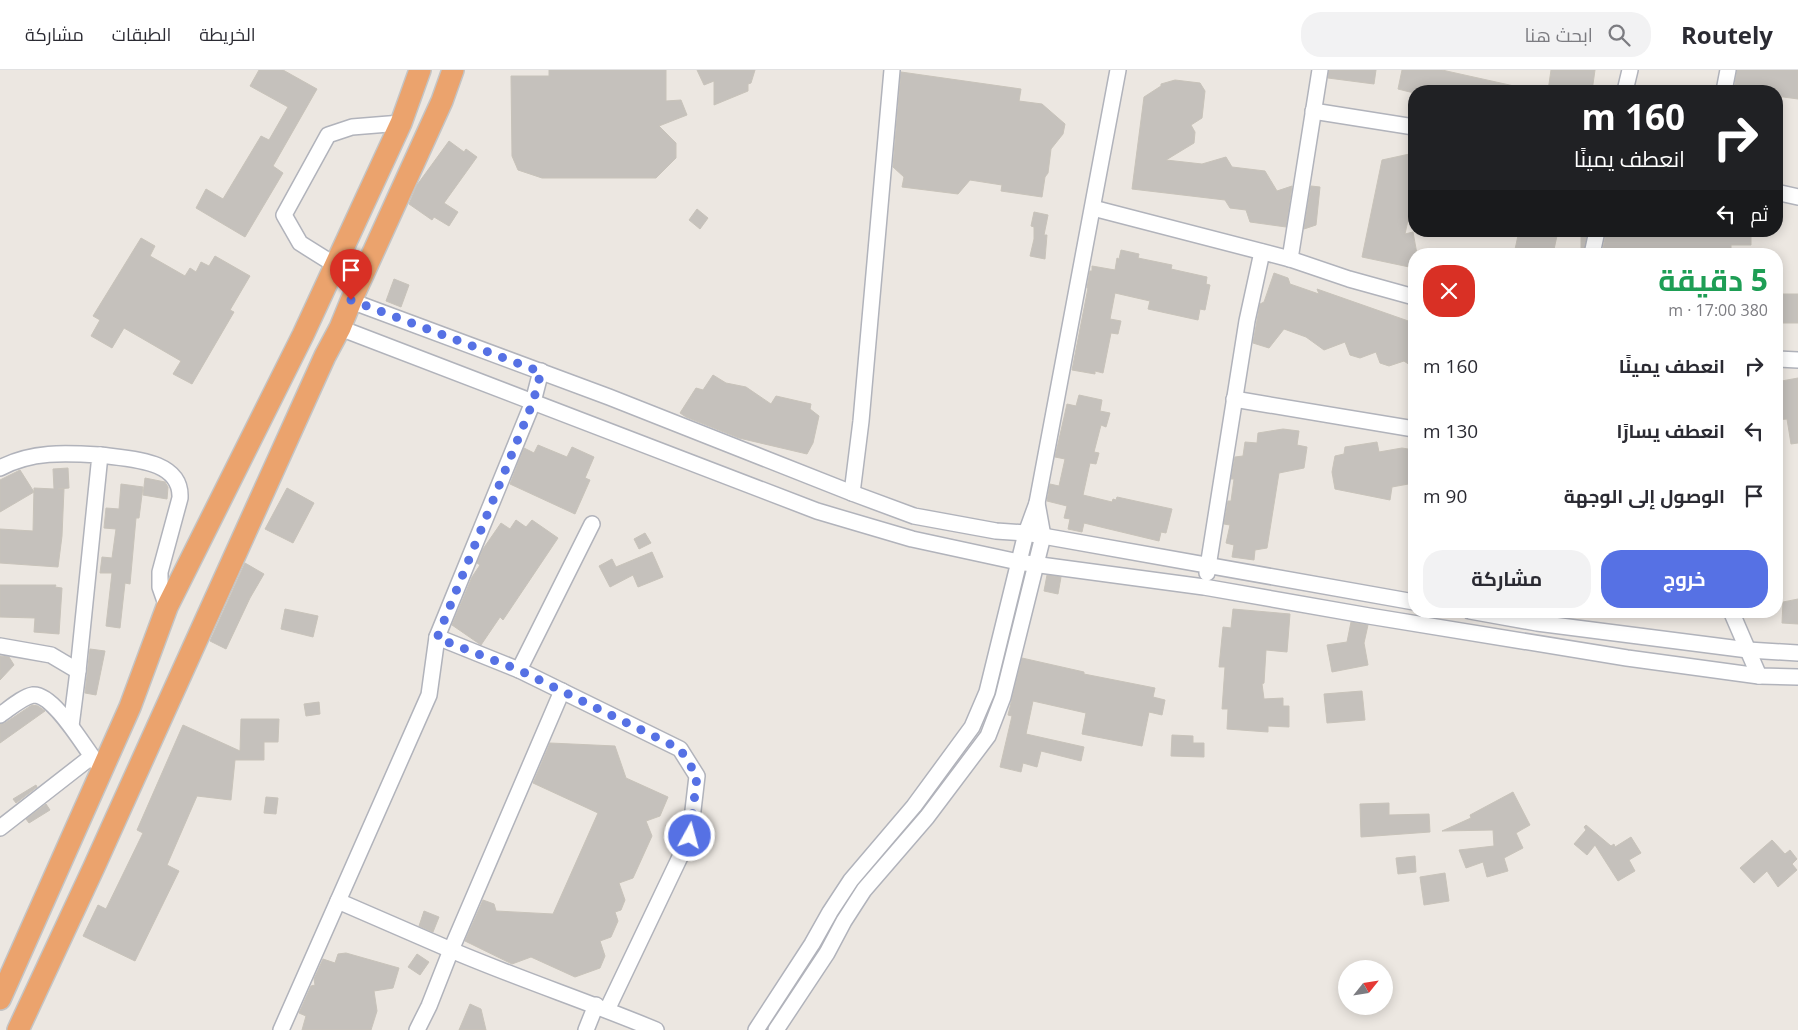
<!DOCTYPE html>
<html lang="ar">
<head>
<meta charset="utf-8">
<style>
	:root { --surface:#fff; --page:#f2f2f3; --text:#2b2b33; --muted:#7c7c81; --line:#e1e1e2; --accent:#5671e4 }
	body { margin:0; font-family:"Open Sans",Cairo,sans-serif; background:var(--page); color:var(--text); direction:rtl; height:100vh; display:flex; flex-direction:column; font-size:19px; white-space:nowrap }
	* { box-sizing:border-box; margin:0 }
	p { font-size:16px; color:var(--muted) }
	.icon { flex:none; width:28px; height:28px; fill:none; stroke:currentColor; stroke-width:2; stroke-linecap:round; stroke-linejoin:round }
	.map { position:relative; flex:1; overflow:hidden; direction:ltr }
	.side { position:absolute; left:1408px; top:178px; width:375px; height:370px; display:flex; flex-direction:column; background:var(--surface); border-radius:20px; box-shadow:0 2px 12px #0003; direction:rtl }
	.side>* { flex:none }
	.guide { position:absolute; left:1408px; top:15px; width:375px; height:152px; border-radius:20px; box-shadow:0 2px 12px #0003; direction:rtl; background:#202124; color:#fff; overflow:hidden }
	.needle { width:32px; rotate:60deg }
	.controls { position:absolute; left:1338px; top:890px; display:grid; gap:10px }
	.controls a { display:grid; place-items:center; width:55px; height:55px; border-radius:50%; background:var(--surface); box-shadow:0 2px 12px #0003; font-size:25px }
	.pin { position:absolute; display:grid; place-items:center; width:42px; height:42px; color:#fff; margin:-51px -21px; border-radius:50% 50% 50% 0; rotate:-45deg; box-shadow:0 0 5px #0007 }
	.pin .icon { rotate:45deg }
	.me { position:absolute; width:55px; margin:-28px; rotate:7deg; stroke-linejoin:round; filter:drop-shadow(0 0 4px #0008) }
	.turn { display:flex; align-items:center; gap:18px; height:105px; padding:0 15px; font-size:22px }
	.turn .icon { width:65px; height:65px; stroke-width:2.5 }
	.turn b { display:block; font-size:35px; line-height:42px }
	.then { display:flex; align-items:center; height:48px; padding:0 15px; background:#0003; gap:10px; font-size:19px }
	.round { display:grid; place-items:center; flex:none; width:52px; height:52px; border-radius:20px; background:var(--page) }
	.overview { display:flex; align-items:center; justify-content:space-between; height:85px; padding:0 15px }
	h1 { font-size:30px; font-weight:700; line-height:38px; color:#1e9e55 }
	.primary-button { display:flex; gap:10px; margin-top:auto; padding:10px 15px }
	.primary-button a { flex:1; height:58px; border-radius:20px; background:var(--accent); color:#fff; font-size:20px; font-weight:700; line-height:58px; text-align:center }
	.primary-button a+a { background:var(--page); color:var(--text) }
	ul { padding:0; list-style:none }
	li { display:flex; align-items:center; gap:15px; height:65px; padding:0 15px }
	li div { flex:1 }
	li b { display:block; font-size:19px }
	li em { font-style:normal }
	header { display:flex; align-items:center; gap:30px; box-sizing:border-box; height:70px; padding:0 25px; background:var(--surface); border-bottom:1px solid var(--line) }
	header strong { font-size:24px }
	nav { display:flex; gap:28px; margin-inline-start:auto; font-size:18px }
	.search { width:350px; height:45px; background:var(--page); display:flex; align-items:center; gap:12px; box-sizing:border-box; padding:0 18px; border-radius:20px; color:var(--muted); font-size:19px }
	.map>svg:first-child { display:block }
	.building { fill:#c5c1bc; stroke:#c8c3ba }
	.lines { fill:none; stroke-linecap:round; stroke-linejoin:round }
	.minor-casing { stroke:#b1b3bb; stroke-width:18 }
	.highway-casing { stroke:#c4c4c4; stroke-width:24 }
	.minor { stroke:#fff; stroke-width:15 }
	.highway { stroke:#eba36d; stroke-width:21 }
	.route { stroke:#5671e4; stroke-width:9; stroke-dasharray:0 16.2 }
</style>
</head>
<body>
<header>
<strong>Routely</strong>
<div class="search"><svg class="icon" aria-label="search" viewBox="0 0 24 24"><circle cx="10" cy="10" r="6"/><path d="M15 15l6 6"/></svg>ابحث هنا</div>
<nav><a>الخريطة</a><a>الطبقات</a><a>مشاركة</a></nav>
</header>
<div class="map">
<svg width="1798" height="960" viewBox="0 0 1798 960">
	<rect width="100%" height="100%" fill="#ece7e1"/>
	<g class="building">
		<polygon points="259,0 283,0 317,19 273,96 283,103 245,167 196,138 206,119 223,129 261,66 269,70 288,37 250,16"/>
		<polygon points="549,0 666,0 666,31 681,30 687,45 659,56 676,73 676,88 656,108 542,108 518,100 512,86 511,6 549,6"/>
		<polygon points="697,0 755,0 751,13 748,14 748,21 714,35 714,11 704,15"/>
		<polygon points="1329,0 1376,0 1374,14 1328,8"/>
		<polygon points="1402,0 1442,0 1514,16 1513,21 1414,21 1414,23 1398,19"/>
		<polygon points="1551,0 1595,0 1592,21 1548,21"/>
		<polygon points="1737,0 1798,0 1798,29 1776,26 1776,21 1734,21"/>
		<polygon points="901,2 1021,19 1019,31 1042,34 1065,54 1063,64 1051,79 1048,103 1045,107 1042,127 1001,121 1002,115 970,110 958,124 902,117 904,107 893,97"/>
		<polygon points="1175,10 1200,13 1205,21 1202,48 1191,55 1195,62 1194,73 1166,90 1202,94 1226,87 1232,97 1265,101 1277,121 1292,116 1286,157 1250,152 1246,140 1230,138 1225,130 1132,119 1144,27 1161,16 1161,14"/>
		<polygon points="449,71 464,82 466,79 477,87 444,133 458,142 449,156 434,147 432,150 409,134 417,115"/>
		<polygon points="1414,83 1414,123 1405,164 1413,162 1417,184 1414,184 1414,198 1362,187 1382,90"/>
		<polygon points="1311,116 1320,117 1316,155 1304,159"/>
		<polygon points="697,139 708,148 700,159 689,150"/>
		<polygon points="1034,142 1048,145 1044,165 1047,165 1045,189 1030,186 1034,169 1034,157 1031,156"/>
		<polygon points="1519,161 1558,161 1553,184 1514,184"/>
		<polygon points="1693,161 1751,161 1751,175 1731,175 1731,184 1602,184 1606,164 1693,164"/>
		<polygon points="1581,164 1587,164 1583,184 1581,184"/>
		<polygon points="141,168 155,176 150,186 185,206 190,198 196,202 201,192 209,196 215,186 250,206 230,240 234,242 192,314 173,304 181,291 124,258 112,278 91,266 100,250 93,246"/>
		<polygon points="1121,180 1139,184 1138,188 1172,195 1171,199 1207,207 1206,214 1210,215 1205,240 1200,239 1198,250 1148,239 1150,231 1115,223 1110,249 1121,251 1118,264 1111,263 1103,303 1095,301 1095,304 1072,300 1088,218 1087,218 1090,201 1092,201 1092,196 1115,200 1117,188 1119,189"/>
		<polygon points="1274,203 1288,208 1290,214 1319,224 1317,219 1414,253 1414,298 1404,291 1389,296 1380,293 1376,282 1360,288 1350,285 1345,272 1324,280 1306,267 1284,259 1269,278 1253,273 1260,234 1264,232"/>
		<polygon points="394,209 409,215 401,237 386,231"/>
		<rect x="1776" y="224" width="22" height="29"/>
		<polygon points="713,305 726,313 746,317 771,334 776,326 811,334 810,339 819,346 813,373 807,384 739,368 686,347 680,343 696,318 703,320"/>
		<polygon points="1798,308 1798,373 1791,374 1787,349 1776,350 1776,312"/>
		<polygon points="1079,325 1102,330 1100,341 1110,343 1106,357 1101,355 1094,382 1099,383 1096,394 1090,393 1083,425 1112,432 1113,429 1116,430 1117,427 1172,439 1166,463 1161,462 1159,471 1084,453 1082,462 1068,459 1070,449 1064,448 1067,436 1047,431 1050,414 1059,416 1065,389 1055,387 1067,334 1076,336"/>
		<polygon points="1283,359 1299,361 1297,375 1307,377 1304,398 1279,403 1267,478 1255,480 1254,490 1232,487 1234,475 1226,473 1230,455 1224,454 1228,431 1231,431 1234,409 1231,409 1235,387 1243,386 1245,372 1257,373 1258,363"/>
		<polygon points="1377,372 1379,382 1402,378 1414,380 1414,413 1392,417 1390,430 1335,419 1332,402 1335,386 1344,384 1345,377"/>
		<polygon points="538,375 567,387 572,377 594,387 585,408 590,410 575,444 510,414 524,378 534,383"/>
		<polygon points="68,398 69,418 58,419 64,419 62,466 58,497 0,493 0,459 33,461 34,418 54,419 53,399"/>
		<polygon points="20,400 34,422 0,442 0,410"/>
		<polygon points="145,408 165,412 168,417 167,429 143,425"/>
		<polygon points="121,414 143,417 139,448 136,448 130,514 125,513 120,558 106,556 112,503 100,503 102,487 112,488 116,459 104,458 106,438 119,439"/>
		<polygon points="287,418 314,433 293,473 265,459"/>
		<polygon points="516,450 526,457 532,450 558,468 503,550 500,547 481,575 452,555 472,507 480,495 477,493 483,479 501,453 510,459"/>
		<polygon points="645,463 651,473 639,479 634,469"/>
		<polygon points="652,482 663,507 638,517 633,505 610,517 599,496 612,489 616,497"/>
		<polygon points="245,493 264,504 250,528 226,579 210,571"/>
		<polygon points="1047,505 1061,507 1058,524 1044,521"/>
		<polygon points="0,515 56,515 55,517 62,518 59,564 34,562 35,548 0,547"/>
		<polygon points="1798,529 1798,554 1782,553 1783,532"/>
		<polygon points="285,539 318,546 313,567 281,559"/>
		<polygon points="1233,539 1290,544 1287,582 1266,580 1264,613 1262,614 1264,629 1283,628 1283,636 1289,636 1289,657 1268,656 1268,662 1227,659 1228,639 1222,639 1225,597 1219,597 1223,557 1231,558"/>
		<polygon points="1351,552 1368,555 1364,573 1368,595 1332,602 1327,575 1347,572"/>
		<polygon points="90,579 105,581 96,625 85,623"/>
		<polygon points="0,586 9,587 14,595 0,610"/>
		<polygon points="1022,588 1084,602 1084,604 1155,618 1153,627 1165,630 1162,645 1149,642 1142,676 1082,664 1086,643 1033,631 1026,664 1084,677 1081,691 1041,681 1037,697 1023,693 1021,702 1000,697 1012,646 1008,645"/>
		<polygon points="1362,621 1365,650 1327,653 1324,624"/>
		<polygon points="319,632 320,644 306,646 304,634"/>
		<polygon points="32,635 38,636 45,641 0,673 0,654 5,653"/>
		<polygon points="241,649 279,649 278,672 264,672 264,690 235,690 231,730 197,726 167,795 179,801 135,891 83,866 98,835 106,839 143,763 137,760 183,655 240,681"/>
		<polygon points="1172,665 1193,666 1193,673 1204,673 1204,687 1171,686"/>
		<polygon points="550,673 615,676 626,708 668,727 660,746 646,751 652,766 633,808 619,813 625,830 621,840 615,842 618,851 611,867 600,871 605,886 600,898 575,907 531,887 512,894 465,871 483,830 494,834 496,841 553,844 598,743 533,713"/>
		<polygon points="36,715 37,717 16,733 13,729"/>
		<polygon points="1513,722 1530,755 1516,763 1523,778 1504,788 1508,801 1487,807 1483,792 1466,798 1459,780 1494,776 1493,760 1442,761 1471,748 1470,745"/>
		<polygon points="266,727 278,728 276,744 264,743"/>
		<polygon points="1389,733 1389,745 1429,744 1430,762 1361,767 1360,734"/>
		<polygon points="46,734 50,740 29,753 26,749"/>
		<polygon points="1586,755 1611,776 1614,774 1615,777 1631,767 1641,783 1629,790 1635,801 1618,811 1595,775 1587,785 1574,774 1586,760 1584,757"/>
		<polygon points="1772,770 1785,784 1790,780 1797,789 1792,794 1797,800 1778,817 1767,801 1754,813 1740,798"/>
		<polygon points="1415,786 1416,802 1398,804 1396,788"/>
		<polygon points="1445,803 1449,831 1424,835 1420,807"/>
		<polygon points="424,841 439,847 433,862 419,856"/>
		<polygon points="346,883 399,898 393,918 374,921 377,941 371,960 302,960 306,946 299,943 311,916 315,915 314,909 323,889 335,893 338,884"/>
		<polygon points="417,884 429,892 420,905 408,897"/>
		<polygon points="470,934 481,939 486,960 459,960"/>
	</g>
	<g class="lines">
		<g class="minor-casing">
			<g id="minor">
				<polyline points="1625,21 1630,0"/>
				<polyline points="1724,21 1728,0"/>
				<polyline points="1313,41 1414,57"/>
				<polyline points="1776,122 1798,127"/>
				<polyline points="1093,138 1290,189 1349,209 1414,227"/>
				<polyline points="1592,184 1597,161"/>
				<polyline points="1290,189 1320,0"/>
				<polyline points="335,195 300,173 284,145 328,65 352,57 401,53"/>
				<polyline points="351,231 609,327 852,423 914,446 996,461 1026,463 1414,532"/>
				<polyline points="340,258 817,441 912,469 1018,492 1204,517 1369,546 1627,588 1759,606 1798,607"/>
				<polyline points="1776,289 1798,290"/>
				<polyline points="1234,329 1414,359"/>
				<path d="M 100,385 C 128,389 182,389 180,428 L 160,502 L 160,517 L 167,537"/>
				<path d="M 0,398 C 32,381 65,383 100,385 L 78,601"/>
				<polyline points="852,423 861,351 892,0"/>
				<polyline points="1207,503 1247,251 1262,182"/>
				<polyline points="1470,541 1537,553 1748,580 1798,583"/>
				<polyline points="1731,541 1759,606"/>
				<polyline points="437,567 519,600 680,679 697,706 690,766 607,940"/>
				<polyline points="0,576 51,585 78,601 71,656"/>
				<polyline points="519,600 592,454"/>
				<path d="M 0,645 C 9,639 22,627 33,625 C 55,623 88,684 102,700"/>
				<polyline points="0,758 91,687"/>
				<polyline points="338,831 451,880 562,621"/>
				<polyline points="281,960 429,625 437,567 533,332 541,301"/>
				<path d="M 417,960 L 429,936 L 451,880 C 519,909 589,932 656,960"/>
				<polyline points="586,960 596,935"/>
				<polyline points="756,960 812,874 830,842 851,810 914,736 972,657 987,622 1026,463 1037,433 1118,0"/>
				<polyline points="776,960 827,883 844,851 864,820 927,747 988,666 1003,627 1043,466 1037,433"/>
			</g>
		</g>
		<g class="highway-casing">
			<g id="highway">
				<polyline points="0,929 130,637 167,537 303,265 401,53 420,0"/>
				<polyline points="18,960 94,797 325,286 340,258 351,231 442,31 453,0"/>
			</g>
		</g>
		<use href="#minor" class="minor"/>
		<use href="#highway" class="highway"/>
	</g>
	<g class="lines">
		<polyline class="route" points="351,230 541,302 533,332 437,568 519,600 680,679 697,706 690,766"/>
	</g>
</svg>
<div class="controls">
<a><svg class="needle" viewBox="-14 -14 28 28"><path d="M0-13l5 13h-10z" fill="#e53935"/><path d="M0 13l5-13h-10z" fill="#7c7c81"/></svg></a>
</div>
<div class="pin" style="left:351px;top:230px;background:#d93025"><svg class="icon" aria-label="arrive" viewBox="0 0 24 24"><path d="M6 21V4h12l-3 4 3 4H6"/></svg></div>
<svg class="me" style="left:690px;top:766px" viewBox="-20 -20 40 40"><circle r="17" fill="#5671e4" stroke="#fff" stroke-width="3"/><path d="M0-11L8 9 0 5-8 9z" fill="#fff"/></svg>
<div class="guide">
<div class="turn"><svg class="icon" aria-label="right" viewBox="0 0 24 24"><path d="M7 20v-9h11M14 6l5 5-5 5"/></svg><div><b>160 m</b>انعطف يمينًا</div></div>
<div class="then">ثم<svg class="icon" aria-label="left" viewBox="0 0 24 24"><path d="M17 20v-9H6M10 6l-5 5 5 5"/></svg></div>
</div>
<section class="side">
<div class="overview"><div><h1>5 دقيقة</h1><p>380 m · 17:00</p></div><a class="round" style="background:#d93025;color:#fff"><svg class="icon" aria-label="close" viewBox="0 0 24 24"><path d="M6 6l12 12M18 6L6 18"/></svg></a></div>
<ul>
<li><svg class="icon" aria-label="right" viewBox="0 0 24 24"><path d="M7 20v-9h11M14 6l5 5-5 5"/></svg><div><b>انعطف يمينًا</b></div><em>160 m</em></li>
<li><svg class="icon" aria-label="left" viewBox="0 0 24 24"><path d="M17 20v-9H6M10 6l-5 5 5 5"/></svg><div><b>انعطف يسارًا</b></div><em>130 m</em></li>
<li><svg class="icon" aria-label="arrive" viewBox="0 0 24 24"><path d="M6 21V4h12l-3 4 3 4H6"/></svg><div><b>الوصول إلى الوجهة</b></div><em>90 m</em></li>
</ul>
<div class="primary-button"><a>خروج</a><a>مشاركة</a></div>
</section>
</div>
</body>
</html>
